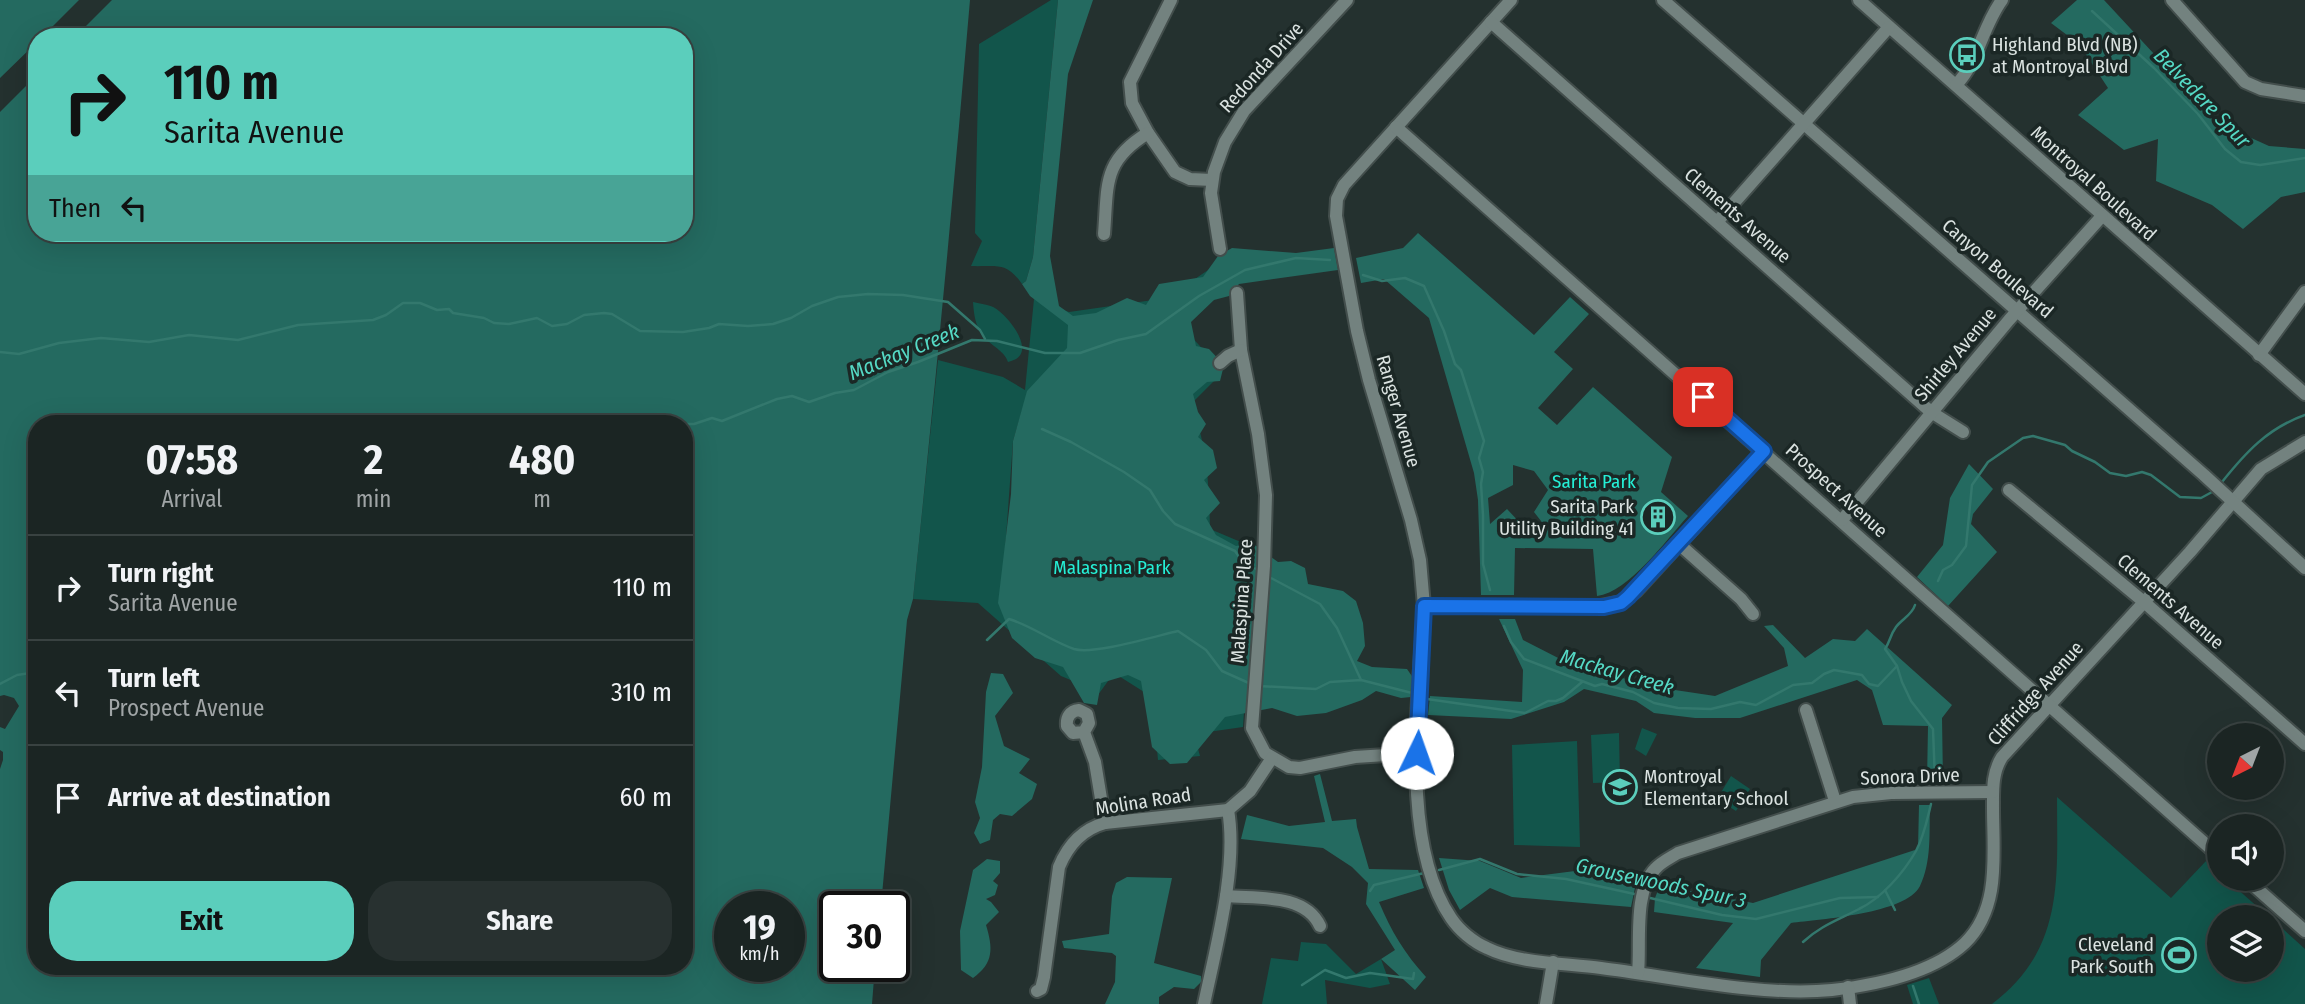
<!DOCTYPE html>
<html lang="en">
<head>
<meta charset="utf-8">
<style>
	:root { --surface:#1b2523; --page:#283130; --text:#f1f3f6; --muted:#a0a5a6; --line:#394241; --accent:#5bcebc }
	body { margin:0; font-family:"Fira Sans Condensed",sans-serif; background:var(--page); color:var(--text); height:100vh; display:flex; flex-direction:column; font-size:26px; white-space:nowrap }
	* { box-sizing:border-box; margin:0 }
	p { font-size:23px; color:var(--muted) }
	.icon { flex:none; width:38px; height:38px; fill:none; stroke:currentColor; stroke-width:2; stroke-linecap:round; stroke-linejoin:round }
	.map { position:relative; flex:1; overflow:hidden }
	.drawer { position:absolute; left:28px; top:415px; width:665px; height:560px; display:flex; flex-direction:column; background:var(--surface); border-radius:28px; box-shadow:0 7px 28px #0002,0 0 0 2px var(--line) }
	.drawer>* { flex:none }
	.hud { position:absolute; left:28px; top:28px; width:665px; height:214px; border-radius:28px; box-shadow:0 7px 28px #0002,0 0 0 2px var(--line); background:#5bcebc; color:#111; overflow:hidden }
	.needle { width:46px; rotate:222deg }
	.controls { position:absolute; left:2207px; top:723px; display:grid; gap:14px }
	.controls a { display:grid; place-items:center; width:77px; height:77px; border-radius:50%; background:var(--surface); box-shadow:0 7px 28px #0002,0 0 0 2px var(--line); font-size:35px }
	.speed { position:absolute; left:714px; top:891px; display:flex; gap:14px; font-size:35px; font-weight:700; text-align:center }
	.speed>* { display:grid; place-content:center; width:91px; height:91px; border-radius:50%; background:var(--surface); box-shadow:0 7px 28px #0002,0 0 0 2px var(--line); line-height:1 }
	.speed small { font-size:18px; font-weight:400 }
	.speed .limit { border:4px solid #111; border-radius:10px; background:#fff; color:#111 }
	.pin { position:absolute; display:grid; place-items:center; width:60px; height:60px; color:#fff; margin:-30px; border-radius:14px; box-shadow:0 4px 10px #0006 }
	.me { position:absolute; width:77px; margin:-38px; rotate:3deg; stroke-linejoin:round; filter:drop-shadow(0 0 5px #0008) }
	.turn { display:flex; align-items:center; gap:24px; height:147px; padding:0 21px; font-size:32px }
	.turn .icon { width:91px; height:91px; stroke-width:2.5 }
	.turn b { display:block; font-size:49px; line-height:60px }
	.then { display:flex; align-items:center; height:66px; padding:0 21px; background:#0003; gap:14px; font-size:26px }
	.eta { display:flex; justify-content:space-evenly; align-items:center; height:119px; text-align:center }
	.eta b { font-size:42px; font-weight:700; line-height:49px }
	.button { display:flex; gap:14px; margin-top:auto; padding:14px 21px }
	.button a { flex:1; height:80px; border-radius:28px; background:var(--accent); color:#111; font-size:28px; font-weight:700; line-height:80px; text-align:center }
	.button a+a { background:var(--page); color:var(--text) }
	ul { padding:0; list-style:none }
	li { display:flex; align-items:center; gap:21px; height:105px; padding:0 21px; border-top:2px solid var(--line) }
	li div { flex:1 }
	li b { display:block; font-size:26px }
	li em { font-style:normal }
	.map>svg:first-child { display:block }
	.green { fill:#12554b; fill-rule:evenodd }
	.forest { fill:#246a60; fill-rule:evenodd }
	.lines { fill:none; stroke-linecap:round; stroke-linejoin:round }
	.stream { stroke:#33786d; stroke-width:2.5 }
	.minor-casing { stroke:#434e4c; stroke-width:16 }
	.minor { stroke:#73827f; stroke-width:12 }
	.route-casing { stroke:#114b97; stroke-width:18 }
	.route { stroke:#1a73e8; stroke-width:12 }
	.labels { text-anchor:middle; stroke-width:7; stroke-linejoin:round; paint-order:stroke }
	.poi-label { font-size:19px; fill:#dbe3e1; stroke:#1b2725; text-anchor:start }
	.street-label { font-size:19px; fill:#dbe3e1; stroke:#1b2725 }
	.park-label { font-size:19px; fill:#25efd6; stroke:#1b2725 }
	.water-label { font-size:21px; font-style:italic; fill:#55d9c5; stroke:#1b2725 }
</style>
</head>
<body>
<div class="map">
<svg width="2305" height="1004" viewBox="0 0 2305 1004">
	<rect width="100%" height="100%" fill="#24312f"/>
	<g class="green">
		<path d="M 1051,0 L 1058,0 L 1033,257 L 1026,281 L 1022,284 C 1006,261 997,267 971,266 L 982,241 L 975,233 L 979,44 Z"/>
		<path d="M 1211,268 L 1177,321 L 1210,357 L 1221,374 L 1190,405 C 1208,442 1209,488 1210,529 L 1255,548 L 1243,727 L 1194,734 L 1200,756 L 1158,760 L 1152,697 L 1114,673 L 1092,703 L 1080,684 L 1061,676 L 978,603 L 913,599 L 938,360 L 1003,377 L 1025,390 L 1034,299 L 1069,312 L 1167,298 ZM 1023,407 L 1005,551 L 1013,441 Z"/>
		<path d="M 973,302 C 982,304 993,305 999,311 C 1013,322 1038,356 1008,362 C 1004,350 991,346 983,336 C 975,325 974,315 973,302 Z"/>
		<polygon points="1642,728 1657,734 1646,756 1635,749"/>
		<polygon points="1619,733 1620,782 1593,783 1591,735"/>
		<polygon points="1577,741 1580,847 1514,845 1512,745"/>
		<polygon points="1731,776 1750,789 1736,811 1717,799"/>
		<path d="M 2057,797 L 2171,898 L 2206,861 L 2219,872 L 2219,878 L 2226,879 L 2269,917 L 2219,917 L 2219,970 L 2272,970 L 2272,919 L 2305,949 L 2305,1004 L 1992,1004 C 2065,949 2057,878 2057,797 Z"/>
		<polygon points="1301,942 1326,944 1356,974 1381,959 1390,984 1370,988 1325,980 1327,1004 1262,1004 1271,958 1298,961"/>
		<polygon points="1929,978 1939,1004 1913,1004 1907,985"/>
	</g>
	<g class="forest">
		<polygon points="0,0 79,0 42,37 37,37 37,42 0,78"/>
		<path d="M 112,0 L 970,0 C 953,200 934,400 913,599 L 907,620 L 881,906 L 835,906 L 835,966 L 875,966 L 872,1004 L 0,1004 L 0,769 L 3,760 L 3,752 L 0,750 L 0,727 L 5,729 L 19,706 L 14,698 L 4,695 L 0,696 L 0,112 L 37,75 L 37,233 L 684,233 L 684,37 L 75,37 ZM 37,424 L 684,424 L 684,966 L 37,966 ZM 730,906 L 789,906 L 789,966 L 730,966 Z"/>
		<path d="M 1058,0 L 1093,0 L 1068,74 L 1050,256 L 1059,306 L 1073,316 L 1096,313 L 1127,298 L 1146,305 L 1159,284 L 1203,277 L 1218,256 L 1232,248 L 1296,253 L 1334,248 L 1338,270 L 1239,284 L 1229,296 L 1214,300 L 1191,322 L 1196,346 L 1209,349 L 1224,365 L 1220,381 L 1207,382 L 1193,394 L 1198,412 L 1206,424 L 1198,437 L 1213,450 L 1217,468 L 1204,480 L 1220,503 L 1206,518 L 1216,535 L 1236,546 L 1252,543 L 1278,562 L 1291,561 L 1305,568 L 1308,584 L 1343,591 L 1356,601 L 1363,623 L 1365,646 L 1357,661 L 1372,667 L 1407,669 C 1415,680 1418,685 1411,697 L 1401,698 L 1376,691 L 1362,700 L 1326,713 L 1297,716 L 1272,708 L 1225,717 L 1187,763 L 1170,764 L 1152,747 L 1141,681 L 1128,675 L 1101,683 L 1097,705 L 1084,703 L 1063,667 L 1035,658 L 1012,638 L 998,603 L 1011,494 L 1013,441 L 1027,391 L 1067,348 L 1068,325 L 1030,296 L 1022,284 L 1026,281 L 1033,257 Z"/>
		<polygon points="2077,0 2104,0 2218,123 2269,146 2305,149 2305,192 2281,197 2243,229 2212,205 2156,181 2158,139 2124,150 2078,115 2108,88 2079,44 2051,23"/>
		<path d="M 1418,233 L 1534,335 L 1570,297 L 1589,314 L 1554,352 L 1573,369 L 1538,408 L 1557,425 L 1593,387 L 1672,457 L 1661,492 L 1688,516 C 1666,540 1629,592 1597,596 L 1593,549 L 1515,548 L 1514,595 L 1481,595 L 1478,500 L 1474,473 L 1429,318 L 1384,279 L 1361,283 L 1356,258 L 1403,248 ZM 1513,465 L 1534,471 L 1548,490 L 1534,512 L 1548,530 L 1537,536 L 1521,535 L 1522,525 L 1507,509 L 1490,524 L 1488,498 L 1513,485 Z"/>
		<polygon points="1969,464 1993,489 1973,514 1971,524 1997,552 1948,606 1917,577 1943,545 1950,498"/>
		<polygon points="1499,619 1515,619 1523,640 1568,663 1655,687 1715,696 1788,666 1784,648 1764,626 1773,625 1805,658 1833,639 1855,641 1867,629 1952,705 1942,718 1943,782 1927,782 1928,726 1883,725 1872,690 1857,680 1740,718 1695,718 1654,713 1636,701 1584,689 1564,702 1511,719 1428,715 1430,696 1522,702 1523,670"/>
		<polygon points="991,673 1003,674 1013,693 995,716 1004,746 1030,759 1019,773 1037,784 1032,799 1012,816 1000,814 993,820 990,840 980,844 974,833 980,818 975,802 982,767 986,692"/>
		<path d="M 1320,774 L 1332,821 L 1356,819 L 1357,827 L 1369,869 L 1418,870 L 1424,888 L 1379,902 C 1391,931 1405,954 1426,977 L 1415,990 L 1381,959 L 1395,950 L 1366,904 L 1368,883 L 1352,867 L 1323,848 L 1241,839 L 1247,815 L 1289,826 L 1325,822 L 1314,776 Z"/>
		<path d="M 1919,805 L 1930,805 C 1929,832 1932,861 1920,886 C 1906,914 1820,919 1791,923 L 1761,960 L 1760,977 L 1696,968 L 1733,923 L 1654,912 L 1655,898 L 1660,885 L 1753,903 L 1918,849 Z"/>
		<polygon points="1439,858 1480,861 1521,878 1575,871 1636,883 1631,907 1512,897 1490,888 1460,910 1449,890"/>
		<path d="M 987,859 L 1000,861 L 1000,873 L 993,881 L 998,885 L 995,895 L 986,899 L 991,902 L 999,912 L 986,925 C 993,948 994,963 973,978 L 961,970 L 960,931 L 973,870 Z"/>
		<polygon points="1127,877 1172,878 1154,963 1201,976 1201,982 1194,989 1174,987 1159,997 1159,1004 1105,1004 1115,982 1116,956 1112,953 1064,948 1062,941 1109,934 1112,896 1116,883"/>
	</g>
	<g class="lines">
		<g class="stream">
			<polyline points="2092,11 2154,68 2198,114 2225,149 2241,162 2260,165 2305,158"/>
			<polyline points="1363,275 1382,281 1405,278 1424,286 1444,331 1455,364 1461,370 1484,441 1479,458 1483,472 1481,484 1483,515 1483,564 1490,590"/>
			<polyline points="0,352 19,354 59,343 101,338 149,342 189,335 238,340 298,325 373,320 386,315 403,303 420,303 437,310 449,309 453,313 484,318 494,323 509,324 537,318 552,326 567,324 584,315 604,313 612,314 640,331 683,332 709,328 719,324 748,326 773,324 791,318 812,306 838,297 868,294 903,295 948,302 980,330 985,339"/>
			<polyline points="682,424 694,424 712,418 722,421 777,399 792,396 809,402 835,393 854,390 888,372 918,362 972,340 997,341 1045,353 1080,353 1118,340 1146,334 1199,296 1245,270 1296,258 1330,260"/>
			<polyline points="1042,429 1071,442 1124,472 1150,490 1163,511 1175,524 1235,551 1242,561 1256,569"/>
			<path d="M 2222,482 C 2246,452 2268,428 2305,415"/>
			<polyline points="1271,578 1320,604 1337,628 1361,680"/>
			<polyline points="1938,581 1943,570 1952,565 1966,546 1972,485 1988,462 2023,438 2033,436 2065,445 2072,451 2095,462 2110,473 2126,476 2142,472 2151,475 2180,497 2201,498 2212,492"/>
			<path d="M 1504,626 L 1511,642 L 1524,659 L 1595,686 L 1602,684 L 1633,692 L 1654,703 L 1678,708 L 1711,709 L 1740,702 L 1756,705 L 1793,685 L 1812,683 L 1824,674 L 1834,670 L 1862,675 L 1869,684 L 1878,686 L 1897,666 L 1885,649 C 1890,642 1890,635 1896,627 C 1902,619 1912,615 1915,605"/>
			<path d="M 987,640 L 1009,619 C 1032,626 1051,641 1074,649 C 1093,655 1156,636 1178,631 L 1206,650 L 1222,671 L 1251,684"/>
			<polyline points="1897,666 1902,682 1911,701 1933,729 1935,781"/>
			<polyline points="0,684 17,675 37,672"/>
			<polyline points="1258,686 1316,689 1330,682 1361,680 1412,693"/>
			<polyline points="1427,699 1525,713 1548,701 1556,701 1563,698 1582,682"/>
			<polyline points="1439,870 1480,859 1517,874 1566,879 1639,895"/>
			<polyline points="1885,890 1895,910"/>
			<polyline points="1370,891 1374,885 1424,873"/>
			<polyline points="1646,897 1722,915 1756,919 1840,898 1878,897"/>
			<path d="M 1803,942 C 1820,926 1838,920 1859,909 C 1882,898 1904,872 1916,851 C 1924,836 1927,820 1931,804"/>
			<polyline points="1302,985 1325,970 1346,978 1370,973 1413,979 1414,973"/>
			<polyline points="1913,986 1919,1004"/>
		</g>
		<g class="minor-casing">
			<g id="minor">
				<polyline points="1171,0 1130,82 1132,103 1148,133 1175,172 1190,179 1212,180"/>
				<path d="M 1511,0 L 1344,185 L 1337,199 L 1336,216 L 1357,331 L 1369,380 L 1411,520 L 1420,560 L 1424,606 C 1420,696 1398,840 1451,918 C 1459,930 1473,942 1487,948 C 1519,964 1566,963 1601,968 C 1673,977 1761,997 1832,990 C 1876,985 1932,974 1965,943 C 2001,908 1993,854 1993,808 C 1993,790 1992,773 2002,757 L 2190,552 L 2261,469 L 2305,442"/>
				<polyline points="1663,0 2204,475 2305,568"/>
				<polyline points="1859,0 2305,394"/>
				<polyline points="2172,0 2245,82 2261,89 2305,96"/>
				<polyline points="1491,22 1931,412 1963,432"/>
				<path d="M 1956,85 C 1979,61 1982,27 2002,0"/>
				<polyline points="1396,127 2219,856"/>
				<polyline points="1717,222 1889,27"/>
				<path d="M 1104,234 C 1108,185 1102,161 1148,133"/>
				<polyline points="1220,249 1211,193 1214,172 1225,142 1244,111 1347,0"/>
				<polyline points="1237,293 1241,350 1258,434 1266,495 1264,566 1252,728 1265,753 1289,767 1300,768 1355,757 1417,753"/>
				<polyline points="2259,355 2305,292"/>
				<polyline points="1220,363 1228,356 1241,350"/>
				<polyline points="2009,490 2144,602 2305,744"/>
				<polyline points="1842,520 2009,320 2102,216"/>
				<polyline points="1679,544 1741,599 1753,614"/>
				<polyline points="1424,606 1595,607 1621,602 1636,591 1764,451"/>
				<polyline points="1806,710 1835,801"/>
				<path d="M 1084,732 L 1089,723 L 1087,714 L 1079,710 C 1070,711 1066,717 1067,726 L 1073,733 L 1084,732 L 1095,762 L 1105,823"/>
				<polyline points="2245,878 2305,931"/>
				<path d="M 1226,896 C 1257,899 1305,893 1320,926"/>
				<path d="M 1638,973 C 1641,944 1633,892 1655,869 C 1661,862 1670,858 1678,853 L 1853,797 L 1891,793 L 1993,792"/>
				<polyline points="1848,987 1850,1004"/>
				<path d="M 1037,991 L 1041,989 L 1044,977 L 1059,867 C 1068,845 1083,829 1105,823 L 1228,810 L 1250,791 L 1272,758"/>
				<path d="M 1204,1004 C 1216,947 1238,866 1228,810"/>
				<polyline points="1546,1004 1553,962"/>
			</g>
		</g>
		<use href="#minor" class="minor"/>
	</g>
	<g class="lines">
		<g class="route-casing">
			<polyline id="route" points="1417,753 1424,606 1604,607 1621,603 1628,597 1764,451 1703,397"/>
		</g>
		<use href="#route" class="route"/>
	</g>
	<defs>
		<g id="bus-ring" transform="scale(1.75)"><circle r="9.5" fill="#1b2725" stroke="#5bcebc" stroke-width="1.5"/><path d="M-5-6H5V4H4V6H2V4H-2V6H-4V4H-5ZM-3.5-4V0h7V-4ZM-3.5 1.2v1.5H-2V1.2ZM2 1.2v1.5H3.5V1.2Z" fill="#5bcebc"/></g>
		<g id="building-ring" transform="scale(1.75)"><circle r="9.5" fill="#1b2725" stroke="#5bcebc" stroke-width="1.5"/><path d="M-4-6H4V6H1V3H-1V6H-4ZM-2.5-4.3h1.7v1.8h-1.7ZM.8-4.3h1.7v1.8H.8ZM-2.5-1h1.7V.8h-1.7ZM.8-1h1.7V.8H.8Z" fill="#5bcebc"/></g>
		<g id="school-ring" transform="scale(1.75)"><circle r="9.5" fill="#1b2725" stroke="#5bcebc" stroke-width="1.5"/><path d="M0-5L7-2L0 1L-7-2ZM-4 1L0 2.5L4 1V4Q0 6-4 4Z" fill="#5bcebc"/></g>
		<g id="stadium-ring" transform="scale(1.75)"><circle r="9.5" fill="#1b2725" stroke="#5bcebc" stroke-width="1.5"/><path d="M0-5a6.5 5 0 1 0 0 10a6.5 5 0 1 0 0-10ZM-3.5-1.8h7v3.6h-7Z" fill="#5bcebc"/></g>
	</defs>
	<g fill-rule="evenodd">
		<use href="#bus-ring" x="1967" y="55"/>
		<use href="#building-ring" x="1658" y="517"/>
		<use href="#school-ring" x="1620" y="787"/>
		<use href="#stadium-ring" x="2179" y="955"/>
	</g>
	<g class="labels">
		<g class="poi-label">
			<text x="1992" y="51">Highland Blvd (NB)<tspan x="1992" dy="22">at Montroyal Blvd</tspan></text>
			<text x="1634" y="513" text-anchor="end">Sarita Park<tspan x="1634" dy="22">Utility Building 41</tspan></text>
			<text x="1644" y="783">Montroyal<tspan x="1644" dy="22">Elementary School</tspan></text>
			<text x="2154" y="951" text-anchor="end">Cleveland<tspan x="2154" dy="22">Park South</tspan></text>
		</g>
		<g class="street-label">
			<text transform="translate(1261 67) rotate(-48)" y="7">Redonda Drive</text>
			<text transform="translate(2094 183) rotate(42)" y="7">Montroyal Boulevard</text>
			<text transform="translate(1738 215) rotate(41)" y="7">Clements Avenue</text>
			<text transform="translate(1998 268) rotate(41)" y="7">Canyon Boulevard</text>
			<text transform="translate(1955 354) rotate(-50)" y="7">Shirley Avenue</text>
			<text transform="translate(1399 411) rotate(74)" y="7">Ranger Avenue</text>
			<text transform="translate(1837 490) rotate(42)" y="7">Prospect Avenue</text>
			<text transform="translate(1241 601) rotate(-86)" y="7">Malaspina Place</text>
			<text transform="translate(2171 601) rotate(41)" y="7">Clements Avenue</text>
			<text transform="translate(2035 693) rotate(-48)" y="7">Cliffridge Avenue</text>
			<text transform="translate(1910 776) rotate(-2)" y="7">Sonora Drive</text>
			<text transform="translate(1143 801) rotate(-9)" y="7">Molina Road</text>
		</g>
		<g class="park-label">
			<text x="1594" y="488">Sarita Park</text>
			<text x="1112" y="574">Malaspina Park</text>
		</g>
		<g class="water-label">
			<text transform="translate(2202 98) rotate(46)" y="7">Belvedere Spur</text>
			<text transform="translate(904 352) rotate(-22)" y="7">Mackay Creek</text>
			<text transform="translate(1617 672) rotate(16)" y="7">Mackay Creek</text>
			<text transform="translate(1661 883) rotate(12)" y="7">Grousewoods Spur 3</text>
		</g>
	</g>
</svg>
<div class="controls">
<a><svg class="needle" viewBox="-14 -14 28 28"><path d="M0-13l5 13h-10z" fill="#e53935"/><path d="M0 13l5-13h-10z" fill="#a0a5a6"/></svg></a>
<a><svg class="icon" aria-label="sound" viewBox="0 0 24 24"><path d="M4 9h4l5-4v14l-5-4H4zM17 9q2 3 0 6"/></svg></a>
<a><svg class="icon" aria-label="layers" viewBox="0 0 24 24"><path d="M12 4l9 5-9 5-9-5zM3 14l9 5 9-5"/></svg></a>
</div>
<div class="speed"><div>19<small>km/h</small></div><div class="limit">30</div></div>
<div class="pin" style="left:1703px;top:397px;background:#d93025"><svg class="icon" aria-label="arrive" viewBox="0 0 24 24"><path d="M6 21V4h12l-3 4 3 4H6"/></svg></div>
<svg class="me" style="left:1417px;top:753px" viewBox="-20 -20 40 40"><circle r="19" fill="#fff"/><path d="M0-13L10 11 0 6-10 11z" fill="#1a73e8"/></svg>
<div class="hud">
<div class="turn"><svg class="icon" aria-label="right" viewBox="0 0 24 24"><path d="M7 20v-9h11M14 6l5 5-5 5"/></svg><div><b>110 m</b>Sarita Avenue</div></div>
<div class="then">Then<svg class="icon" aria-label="left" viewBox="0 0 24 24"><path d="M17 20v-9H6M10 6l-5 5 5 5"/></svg></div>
</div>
<section class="drawer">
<div class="eta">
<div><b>07:58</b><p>Arrival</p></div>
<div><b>2</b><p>min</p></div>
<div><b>480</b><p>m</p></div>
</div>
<ul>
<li><svg class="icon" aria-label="right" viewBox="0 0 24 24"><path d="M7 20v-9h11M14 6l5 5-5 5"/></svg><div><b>Turn right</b><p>Sarita Avenue</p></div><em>110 m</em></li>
<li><svg class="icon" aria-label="left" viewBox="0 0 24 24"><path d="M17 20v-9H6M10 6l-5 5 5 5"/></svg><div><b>Turn left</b><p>Prospect Avenue</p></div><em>310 m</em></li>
<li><svg class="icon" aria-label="arrive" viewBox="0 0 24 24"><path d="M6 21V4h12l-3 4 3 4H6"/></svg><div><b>Arrive at destination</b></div><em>60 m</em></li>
</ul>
<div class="button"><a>Exit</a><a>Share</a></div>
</section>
</div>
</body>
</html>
